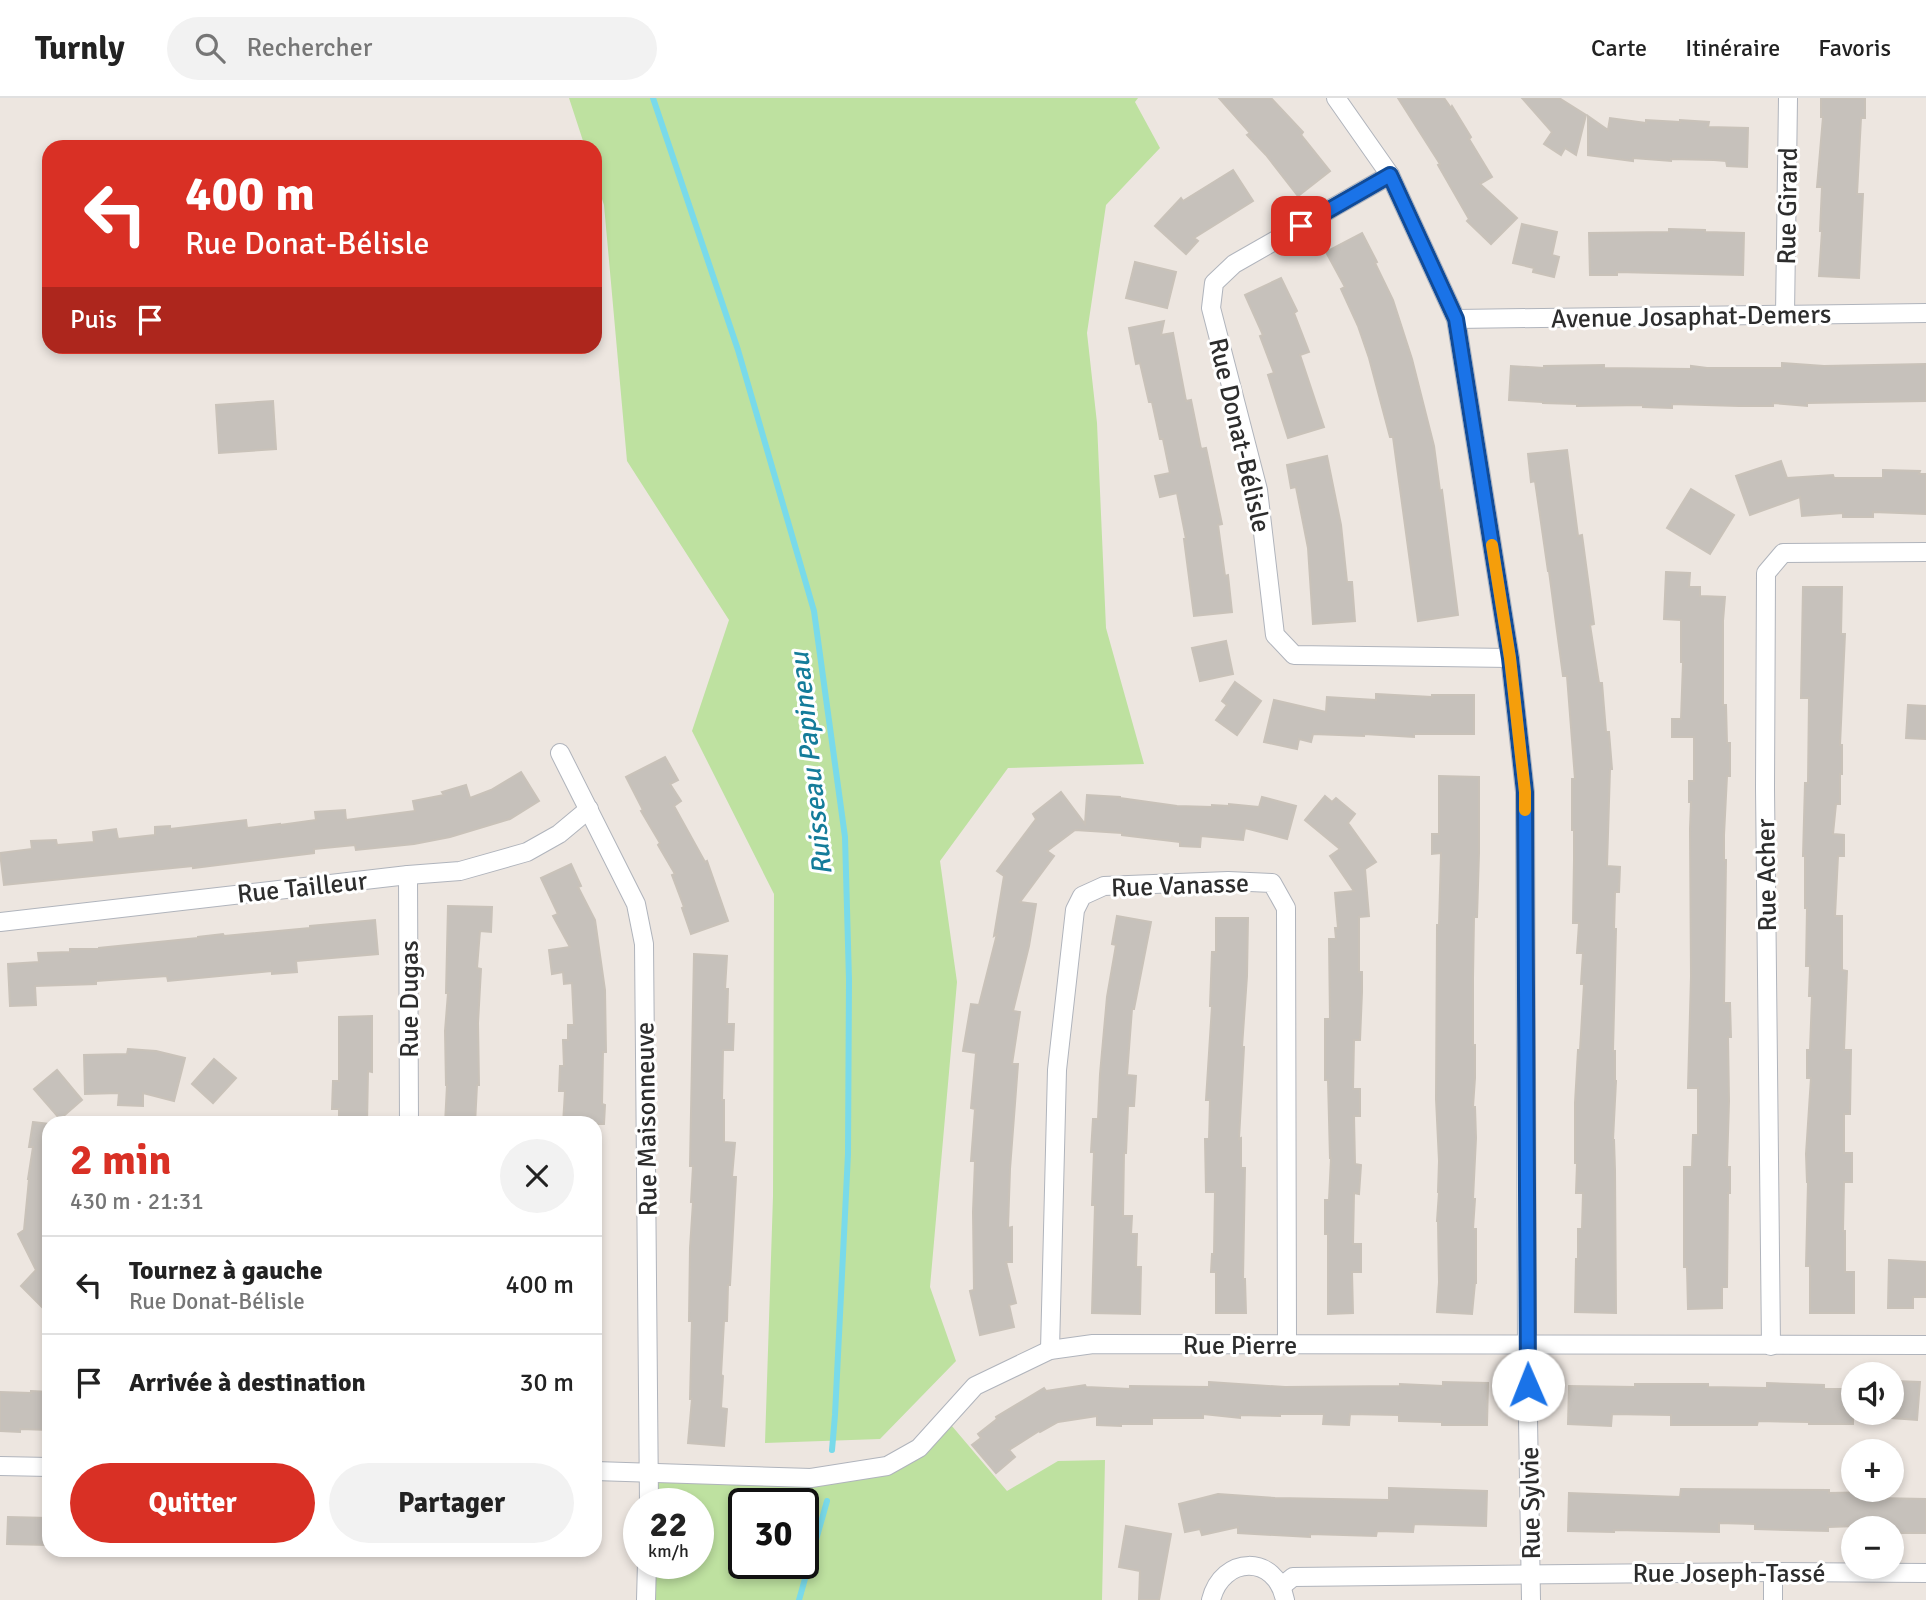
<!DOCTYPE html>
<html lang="fr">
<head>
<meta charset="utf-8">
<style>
	:root { --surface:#fff; --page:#f2f2f2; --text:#222; --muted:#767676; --line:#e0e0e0; --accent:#d93025 }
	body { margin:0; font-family:Signika,sans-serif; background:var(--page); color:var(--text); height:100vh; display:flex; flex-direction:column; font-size:26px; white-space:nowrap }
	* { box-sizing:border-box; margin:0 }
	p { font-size:23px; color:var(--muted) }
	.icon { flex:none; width:38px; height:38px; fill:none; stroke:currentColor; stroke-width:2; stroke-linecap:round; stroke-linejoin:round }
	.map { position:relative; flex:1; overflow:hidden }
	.details { position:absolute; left:42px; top:1018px; width:560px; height:441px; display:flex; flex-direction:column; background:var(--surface); border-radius:21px; box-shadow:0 4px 10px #0003 }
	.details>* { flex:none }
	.guide { position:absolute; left:42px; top:42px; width:560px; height:214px; border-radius:21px; box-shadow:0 4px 10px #0003; background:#d93025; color:#fff; overflow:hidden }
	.tools { position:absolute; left:1841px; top:1264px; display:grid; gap:14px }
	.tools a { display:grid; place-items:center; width:63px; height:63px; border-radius:50%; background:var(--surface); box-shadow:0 4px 10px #0003; font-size:35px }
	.speed { position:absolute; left:623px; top:1390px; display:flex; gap:14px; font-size:35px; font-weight:700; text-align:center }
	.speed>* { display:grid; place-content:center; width:91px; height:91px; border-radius:50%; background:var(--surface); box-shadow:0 4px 10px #0003; line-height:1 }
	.speed small { font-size:18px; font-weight:400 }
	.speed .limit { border:4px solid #111; border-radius:10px; background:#fff; color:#111 }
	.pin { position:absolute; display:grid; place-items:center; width:60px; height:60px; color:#fff; margin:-30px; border-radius:14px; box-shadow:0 4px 10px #0006 }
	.me { position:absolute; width:77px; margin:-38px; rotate:359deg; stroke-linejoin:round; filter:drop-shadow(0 0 5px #0008) }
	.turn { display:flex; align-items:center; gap:24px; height:147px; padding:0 28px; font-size:32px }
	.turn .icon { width:91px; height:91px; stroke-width:2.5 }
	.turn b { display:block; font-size:49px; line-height:60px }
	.then { display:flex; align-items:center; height:66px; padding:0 28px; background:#0003; gap:14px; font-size:26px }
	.round { display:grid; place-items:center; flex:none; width:74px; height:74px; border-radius:37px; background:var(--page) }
	.summary { display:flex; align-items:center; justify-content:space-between; height:119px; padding:0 28px }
	h1 { font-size:42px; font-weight:700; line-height:52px; color:var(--accent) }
	.cta { display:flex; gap:14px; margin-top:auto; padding:14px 28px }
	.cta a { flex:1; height:80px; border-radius:42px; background:var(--accent); color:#fff; font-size:28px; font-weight:700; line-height:80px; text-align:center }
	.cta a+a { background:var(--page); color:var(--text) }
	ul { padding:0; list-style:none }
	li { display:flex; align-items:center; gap:21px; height:98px; padding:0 28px; border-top:2px solid var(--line) }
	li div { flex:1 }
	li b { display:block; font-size:26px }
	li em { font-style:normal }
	header { display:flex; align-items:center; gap:42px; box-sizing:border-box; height:98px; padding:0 35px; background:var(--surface); border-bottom:2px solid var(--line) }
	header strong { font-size:33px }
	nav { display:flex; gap:38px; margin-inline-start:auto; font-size:24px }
	.search { width:490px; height:63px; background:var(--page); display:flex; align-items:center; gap:18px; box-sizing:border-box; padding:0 24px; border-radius:38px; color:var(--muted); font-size:26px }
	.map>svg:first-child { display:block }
	.green { fill:#bee1a0; fill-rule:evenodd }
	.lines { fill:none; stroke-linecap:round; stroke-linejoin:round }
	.stream { stroke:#79daea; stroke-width:6 }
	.building { fill:#c6c1bb; stroke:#c9c2b9; stroke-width:2 }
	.minor-casing { stroke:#b0b4bc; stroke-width:20 }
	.minor { stroke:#fff; stroke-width:18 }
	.route-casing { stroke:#114b97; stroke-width:18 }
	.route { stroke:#1a73e8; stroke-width:12 }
	.slow { stroke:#f59e0b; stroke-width:12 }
	.labels { text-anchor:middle; stroke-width:6; stroke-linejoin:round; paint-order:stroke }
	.street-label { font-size:26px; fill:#2d2d2d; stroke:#fff }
	.water-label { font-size:28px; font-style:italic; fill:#147c9a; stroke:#fff }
</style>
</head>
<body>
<header>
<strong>Turnly</strong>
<div class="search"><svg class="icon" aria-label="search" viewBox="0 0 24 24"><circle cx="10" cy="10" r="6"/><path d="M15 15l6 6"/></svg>Rechercher</div>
<nav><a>Carte</a><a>Itinéraire</a><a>Favoris</a></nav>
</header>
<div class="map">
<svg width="1926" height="1502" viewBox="0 0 1926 1502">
	<rect width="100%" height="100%" fill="#ede6e0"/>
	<g class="green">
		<polygon points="569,0 1138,0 1135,4 1160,50 1106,107 1087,235 1097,325 1106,530 1144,666 1008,670 940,763 957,884 930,1189 956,1263 880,1341 765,1345 773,1098 774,796 692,633 729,522 627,363 604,107 595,80 595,49 585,49"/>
		<path d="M 946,1321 L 1007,1393 L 1058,1363 L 1105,1362 L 1102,1502 L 646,1502 L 647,1465 L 698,1465 L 698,1405 L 649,1405 L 650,1374 L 811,1380 L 887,1368 ZM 744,1405 L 803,1405 L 803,1465 L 744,1465 Z"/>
	</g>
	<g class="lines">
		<g class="stream">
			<polyline points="653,0 738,252 814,513 845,739 849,882 848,1056 835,1317 832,1352"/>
			<polyline points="799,1502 827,1403"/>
		</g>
	</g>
	<g class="building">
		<polygon points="1219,0 1271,0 1303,34 1301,37 1330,73 1298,98 1266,57 1247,37 1250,35"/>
		<polygon points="1398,0 1444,0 1451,10 1452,8 1471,39 1469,41 1492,79 1480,86 1517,120 1491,146 1467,123 1469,121 1438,67 1440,66"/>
		<polygon points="1522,0 1559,0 1586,17 1576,57 1565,50 1561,57 1544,46 1552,34"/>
		<polygon points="1821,0 1865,0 1865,20 1861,20 1857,96 1863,96 1859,180 1819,178 1822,133 1820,133 1822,89 1817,89 1823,19 1821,19"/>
		<polygon points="1588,18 1608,32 1610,20 1646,25 1646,22 1680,24 1680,22 1709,24 1708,29 1748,30 1747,69 1727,68 1726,63 1714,62 1671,61 1671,63 1633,60 1633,63 1588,57"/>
		<polygon points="1233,72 1253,103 1194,140 1198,143 1186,156 1155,128 1181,100 1183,103"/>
		<polygon points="1522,126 1557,134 1552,157 1559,159 1554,179 1533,174 1534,170 1513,165"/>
		<polygon points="1669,131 1705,132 1705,134 1744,135 1743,177 1617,174 1617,177 1590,177 1589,135 1669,134"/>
		<polygon points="1362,135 1377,164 1375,165 1393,202 1412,261 1434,348 1440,393 1442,392 1458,517 1418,523 1393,339 1390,339 1369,260 1358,228 1341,191 1345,189 1326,154"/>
		<polygon points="1135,164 1176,174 1167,210 1126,200"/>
		<polygon points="1281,180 1297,213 1294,215 1309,254 1300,257 1324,329 1288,340 1268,277 1274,275 1260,238 1263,237 1245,197"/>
		<polygon points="1164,223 1161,237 1173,235 1186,303 1191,302 1201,351 1206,350 1222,426 1218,427 1225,478 1228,477 1232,514 1194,518 1184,441 1186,441 1177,395 1160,399 1155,378 1170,375 1163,341 1160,341 1152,304 1149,304 1140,265 1136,266 1129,230"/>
		<polygon points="1782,265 1824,268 1926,266 1926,303 1807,305 1807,308 1773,305 1773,308 1739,308 1672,306 1672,310 1643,309 1643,307 1577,308 1577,306 1543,305 1543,304 1509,302 1511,268 1544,270 1544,268 1604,267 1604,270 1691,271 1691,268 1707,270 1782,270"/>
		<polygon points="273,303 276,351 219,355 216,307"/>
		<polygon points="1567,352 1578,438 1582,437 1594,526 1590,527 1599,585 1602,585 1606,634 1609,634 1612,671 1610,671 1607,768 1620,769 1619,794 1615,794 1614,831 1616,831 1613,953 1615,953 1615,983 1616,983 1613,1042 1614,1042 1615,1072 1616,1215 1575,1214 1576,1161 1578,1161 1578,1131 1582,1131 1583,1095 1576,1095 1577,1065 1575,1065 1575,1005 1578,952 1580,952 1584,886 1581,886 1583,855 1577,855 1579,825 1573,825 1574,762 1574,732 1572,732 1572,681 1575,681 1567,578 1563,578 1549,473 1548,473 1535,383 1531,384 1528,356"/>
		<polygon points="1327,358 1341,427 1347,484 1352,484 1355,523 1313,526 1308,450 1296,389 1291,390 1287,367"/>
		<polygon points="1781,363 1787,380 1833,377 1834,380 1883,380 1883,372 1920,373 1919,376 1926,376 1926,416 1873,414 1873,419 1843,419 1843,415 1802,418 1800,399 1750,417 1736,378"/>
		<polygon points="1691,391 1734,417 1710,456 1667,430"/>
		<polygon points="1666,474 1690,475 1689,489 1700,489 1700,498 1725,499 1723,523 1723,607 1726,607 1727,645 1730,645 1730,678 1727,678 1724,737 1724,762 1726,762 1724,905 1730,905 1731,939 1728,939 1729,1003 1727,1069 1730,1069 1730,1095 1728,1095 1727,1189 1722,1189 1722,1210 1688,1211 1687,1169 1684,1169 1684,1069 1692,1069 1693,1037 1698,1037 1698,990 1688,990 1691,878 1690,731 1691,704 1689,704 1689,683 1694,683 1694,639 1672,639 1672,621 1681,621 1683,564 1681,564 1681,522 1664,521"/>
		<polygon points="1803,489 1842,489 1841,536 1845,536 1840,647 1842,647 1842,676 1840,676 1840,706 1836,706 1833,736 1844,737 1844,758 1838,758 1835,818 1842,818 1842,872 1847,873 1844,952 1851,952 1850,1016 1844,1016 1844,1055 1852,1055 1852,1084 1844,1084 1843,1133 1845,1133 1845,1174 1854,1174 1854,1215 1810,1215 1810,1168 1806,1168 1808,1084 1807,1084 1806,1056 1811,980 1807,980 1807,952 1810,952 1812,898 1809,898 1810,868 1806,868 1807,810 1805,810 1805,758 1803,758 1805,685 1808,685 1809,600 1801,600"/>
		<polygon points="1226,543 1233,576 1200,583 1192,550"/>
		<polygon points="1235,584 1261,603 1237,637 1216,622 1227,607 1222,603"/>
		<polygon points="1376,596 1432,599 1432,597 1474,597 1474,636 1414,636 1414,639 1364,636 1364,638 1313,636 1311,644 1299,641 1297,651 1264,644 1274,602 1326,614 1327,599 1376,602"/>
		<polygon points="1908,607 1926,608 1926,641 1906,640"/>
		<polygon points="665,659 678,682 670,686 681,703 674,708 705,764 707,763 728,823 691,836 682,810 684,809 672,777 675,776 658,747 660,745 641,713 643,712 626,679"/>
		<polygon points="521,674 539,703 510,721 450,739 414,746 356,752 355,747 314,751 314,755 193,770 193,768 152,772 4,787 0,755 32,751 31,743 56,742 57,747 94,744 93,734 116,731 118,741 155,737 155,729 170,728 170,731 246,722 247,730 280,726 280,727 316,722 315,714 345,712 346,722 415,713 413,703 444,697 442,694 466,687 470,700 491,692"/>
		<polygon points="1439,678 1479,679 1479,755 1477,819 1474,819 1473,880 1473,947 1475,947 1475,980 1473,1009 1475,1009 1476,1040 1473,1101 1475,1101 1473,1131 1476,1131 1476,1185 1475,1185 1472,1216 1437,1214 1439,1184 1438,1123 1437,1123 1439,1094 1438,1094 1439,1063 1436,1001 1437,827 1439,827 1441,755 1432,756 1432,736 1439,736"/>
		<polygon points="1061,694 1085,726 1087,697 1120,699 1120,700 1177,708 1212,709 1212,707 1229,708 1229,706 1259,709 1262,699 1296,708 1287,741 1245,730 1243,742 1201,738 1200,749 1180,748 1180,744 1122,737 1122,735 1075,732 1047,753 1054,758 1020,804 1036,806 1029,848 1013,913 1020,914 1012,966 1018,966 1010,1071 1008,1130 1012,1129 1012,1164 1006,1164 1016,1205 1009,1207 1014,1229 980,1237 970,1193 974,1192 973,1114 975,1063 971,1063 975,1011 971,1010 976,955 963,953 971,906 979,907 997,836 994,838 1004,778 997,773 1036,721 1033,716"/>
		<polygon points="1325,698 1332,704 1336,700 1355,716 1348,725 1376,764 1365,771 1369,818 1359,819 1359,874 1362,874 1362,894 1360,942 1354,942 1353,991 1360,991 1360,1018 1354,1018 1355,1066 1361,1067 1359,1096 1354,1095 1353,1146 1361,1146 1361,1174 1352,1174 1353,1215 1328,1216 1328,1136 1325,1136 1325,1102 1329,1102 1331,1060 1330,1060 1328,982 1325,982 1325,921 1330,921 1329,841 1336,841 1335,830 1338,830 1335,795 1354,793 1330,758 1340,751 1305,722"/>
		<polygon points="571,766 581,788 578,789 595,822 605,892 606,954 603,954 602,1006 605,1007 604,1026 563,1026 565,993 559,993 560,968 564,968 563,942 568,942 568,927 574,927 572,885 564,886 563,874 552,876 549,852 570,849 553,818 558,816 541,780"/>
		<polygon points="448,808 492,809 491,834 480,833 477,870 481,871 478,925 479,987 477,987 475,1026 445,1026 447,987 446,987 445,933 448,895 446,895"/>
		<polygon points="1117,818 1151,824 1134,911 1132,911 1127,977 1136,978 1134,1008 1128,1008 1126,1055 1124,1055 1123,1118 1132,1118 1131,1136 1137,1136 1136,1169 1141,1169 1140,1216 1092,1215 1095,1107 1092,1107 1094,1054 1091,1054 1093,1021 1098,1021 1100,976 1107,899 1116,847 1112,846"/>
		<polygon points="1216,820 1248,820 1247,878 1242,949 1244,949 1239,1041 1241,1040 1241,1070 1245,1070 1243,1181 1245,1181 1246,1215 1216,1215 1216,1174 1211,1174 1212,1156 1214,1156 1215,1094 1206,1094 1205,1041 1209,1041 1210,1002 1206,1002 1212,908 1210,908 1212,854 1216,854"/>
		<polygon points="375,822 378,856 296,863 297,874 272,876 272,873 168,883 167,878 96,883 96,886 35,888 36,907 10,908 8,866 39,864 38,855 70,854 70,851 99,851 99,850 198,840 198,839 223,836 224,838 310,830 310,828"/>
		<polygon points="694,856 727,858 725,891 728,891 727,926 734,926 733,952 723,952 722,1002 724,1002 724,1044 735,1045 732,1079 736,1079 730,1187 728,1187 727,1223 724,1223 721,1277 723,1278 721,1310 727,1311 724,1348 688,1345 692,1301 690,1301 692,1223 689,1223 690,1150 693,1104 691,1104 693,1068 690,1068"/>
		<polygon points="372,918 372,974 368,973 367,1026 339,1026 339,1011 332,1011 333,983 339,983 339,919"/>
		<polygon points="128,951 156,953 185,960 174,1003 143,995 143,1008 118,1007 119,995 85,996 84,957 127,956"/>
		<polygon points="214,961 236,980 213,1005 192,986"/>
		<polygon points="57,972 82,1002 60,1021 34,991"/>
		<polygon points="33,1024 49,1026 49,1216 21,1188 36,1172 18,1136 24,1132 29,1081 28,1081 33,1049 29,1049"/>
		<polygon points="1889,1162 1926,1164 1926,1199 1913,1199 1913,1210 1888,1210"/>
		<polygon points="1894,1283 1920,1284 1917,1322 1892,1320"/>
		<polygon points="1209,1284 1285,1289 1400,1288 1400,1286 1443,1288 1443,1284 1488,1285 1487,1327 1442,1327 1442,1324 1399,1323 1399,1317 1350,1316 1349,1327 1323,1326 1324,1316 1280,1316 1280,1318 1240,1317 1240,1320 1203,1316 1203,1320 1152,1320 1152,1326 1121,1326 1121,1328 1097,1327 1097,1318 1058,1324 1040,1334 1039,1333 1009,1352 1015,1359 996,1375 972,1347 981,1340 978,1336 997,1321 996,1319 1044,1290 1046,1293 1085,1287 1086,1289 1130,1291 1130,1288 1209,1289"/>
		<polygon points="1767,1285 1824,1287 1824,1291 1853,1291 1853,1326 1809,1326 1809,1324 1758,1323 1757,1327 1671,1327 1671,1317 1612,1316 1611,1328 1568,1326 1569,1288 1635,1289 1635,1286 1708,1286 1708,1289 1767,1290"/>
		<polygon points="31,1293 49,1294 49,1332 20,1331 20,1334 0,1333 0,1294 31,1295"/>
		<polygon points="1389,1390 1487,1393 1486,1428 1414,1426 1413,1434 1377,1433 1376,1438 1310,1436 1310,1439 1238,1435 1238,1429 1202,1437 1200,1431 1185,1434 1179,1406 1218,1396 1275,1400 1389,1402"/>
		<polygon points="1681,1391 1829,1392 1829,1395 1876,1394 1876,1400 1926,1401 1926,1435 1895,1435 1895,1430 1858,1428 1828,1429 1828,1433 1755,1431 1755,1426 1719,1425 1719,1434 1614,1432 1614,1434 1568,1433 1569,1395 1680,1399"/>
		<polygon points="8,1419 49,1420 48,1447 7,1446"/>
		<polygon points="1126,1428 1171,1436 1159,1502 1139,1502 1140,1473 1119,1469"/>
	</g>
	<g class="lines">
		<g class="minor-casing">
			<g id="minor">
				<polyline points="1336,0 1390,77 1456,221 1510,560 1525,694 1527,1260 1531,1502"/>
				<polyline points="1390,77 1234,166 1214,185 1211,210 1258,392 1275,537 1294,557 1510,560"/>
				<polyline points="1785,217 1788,0"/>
				<polyline points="1456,221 1926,215"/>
				<polyline points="560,655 636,806 644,846 649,1405"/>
				<polyline points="408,777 409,1026"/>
				<polyline points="0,824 408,777 460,773 527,754 559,736 589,711"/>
				<polyline points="1771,1248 1765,690 1766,475 1783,455 1926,454"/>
				<polyline points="1050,1252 1057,972 1075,812 1082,798 1104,788 1228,783 1272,785 1286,810 1287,1247"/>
				<polyline points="0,1368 49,1369"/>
				<polyline points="595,1373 811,1380 887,1368 919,1350 975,1288 1050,1252 1093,1246 1926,1247"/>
				<polyline points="1773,1474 1773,1502"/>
				<polyline points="1282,1488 1293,1479 1773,1474 1926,1475"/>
				<polyline points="646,1502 647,1465"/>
				<path d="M 1211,1502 C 1222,1457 1276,1456 1285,1502"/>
			</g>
		</g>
		<use href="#minor" class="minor"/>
	</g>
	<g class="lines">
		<g class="route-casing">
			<polyline id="route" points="1301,128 1390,77 1456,221 1510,560 1516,613 1525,694 1528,1287"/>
		</g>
		<use href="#route" class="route"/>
		<polyline class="slow" points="1492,447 1510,560 1525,694 1525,712"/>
	</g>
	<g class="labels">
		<g class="street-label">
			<text transform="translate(1787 108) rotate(-89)" y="9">Rue Girard</text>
			<text transform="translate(1691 218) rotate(-1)" y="9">Avenue Josaphat-Demers</text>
			<text transform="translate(1240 337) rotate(77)" y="9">Rue Donat-Bélisle</text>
			<text transform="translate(1766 777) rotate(-91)" y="9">Rue Acher</text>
			<text transform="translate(1180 787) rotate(-2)" y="9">Rue Vanasse</text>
			<text transform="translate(302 789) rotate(-6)" y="9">Rue Tailleur</text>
			<text transform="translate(409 901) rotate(-90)" y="9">Rue Dugas</text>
			<text transform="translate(646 1021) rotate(-91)" y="9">Rue Maisonneuve</text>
			<text x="1240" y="1256">Rue Pierre</text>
			<text transform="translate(1530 1405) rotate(-91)" y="9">Rue Sylvie</text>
			<text x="1729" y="1484">Rue Joseph-Tassé</text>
		</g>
		<g class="water-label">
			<text transform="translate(810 666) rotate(-96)" y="10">Ruisseau Papineau</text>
		</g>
	</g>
</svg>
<div class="tools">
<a><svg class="icon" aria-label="sound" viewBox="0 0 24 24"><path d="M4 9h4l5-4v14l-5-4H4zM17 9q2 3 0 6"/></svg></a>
<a>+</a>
<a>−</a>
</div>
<div class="speed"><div>22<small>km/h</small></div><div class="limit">30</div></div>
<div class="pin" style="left:1301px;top:128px;background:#d93025"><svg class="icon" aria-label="arrive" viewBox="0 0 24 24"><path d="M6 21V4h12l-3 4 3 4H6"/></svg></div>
<svg class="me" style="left:1528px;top:1287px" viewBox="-20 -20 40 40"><circle r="19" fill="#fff"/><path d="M0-13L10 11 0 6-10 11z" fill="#1a73e8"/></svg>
<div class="guide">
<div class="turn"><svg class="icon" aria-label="left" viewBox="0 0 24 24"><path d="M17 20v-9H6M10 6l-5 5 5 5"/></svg><div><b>400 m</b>Rue Donat-Bélisle</div></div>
<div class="then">Puis<svg class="icon" aria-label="arrive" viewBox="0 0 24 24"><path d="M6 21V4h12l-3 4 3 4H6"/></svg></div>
</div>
<section class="details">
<div class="summary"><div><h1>2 min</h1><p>430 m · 21:31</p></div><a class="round"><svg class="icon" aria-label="close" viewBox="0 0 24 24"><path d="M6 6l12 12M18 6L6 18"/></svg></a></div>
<ul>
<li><svg class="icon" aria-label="left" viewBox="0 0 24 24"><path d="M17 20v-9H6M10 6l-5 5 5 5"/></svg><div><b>Tournez à gauche</b><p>Rue Donat-Bélisle</p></div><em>400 m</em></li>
<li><svg class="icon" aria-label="arrive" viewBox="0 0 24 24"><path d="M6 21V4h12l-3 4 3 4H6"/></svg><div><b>Arrivée à destination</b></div><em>30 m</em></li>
</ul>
<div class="cta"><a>Quitter</a><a>Partager</a></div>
</section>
</div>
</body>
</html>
